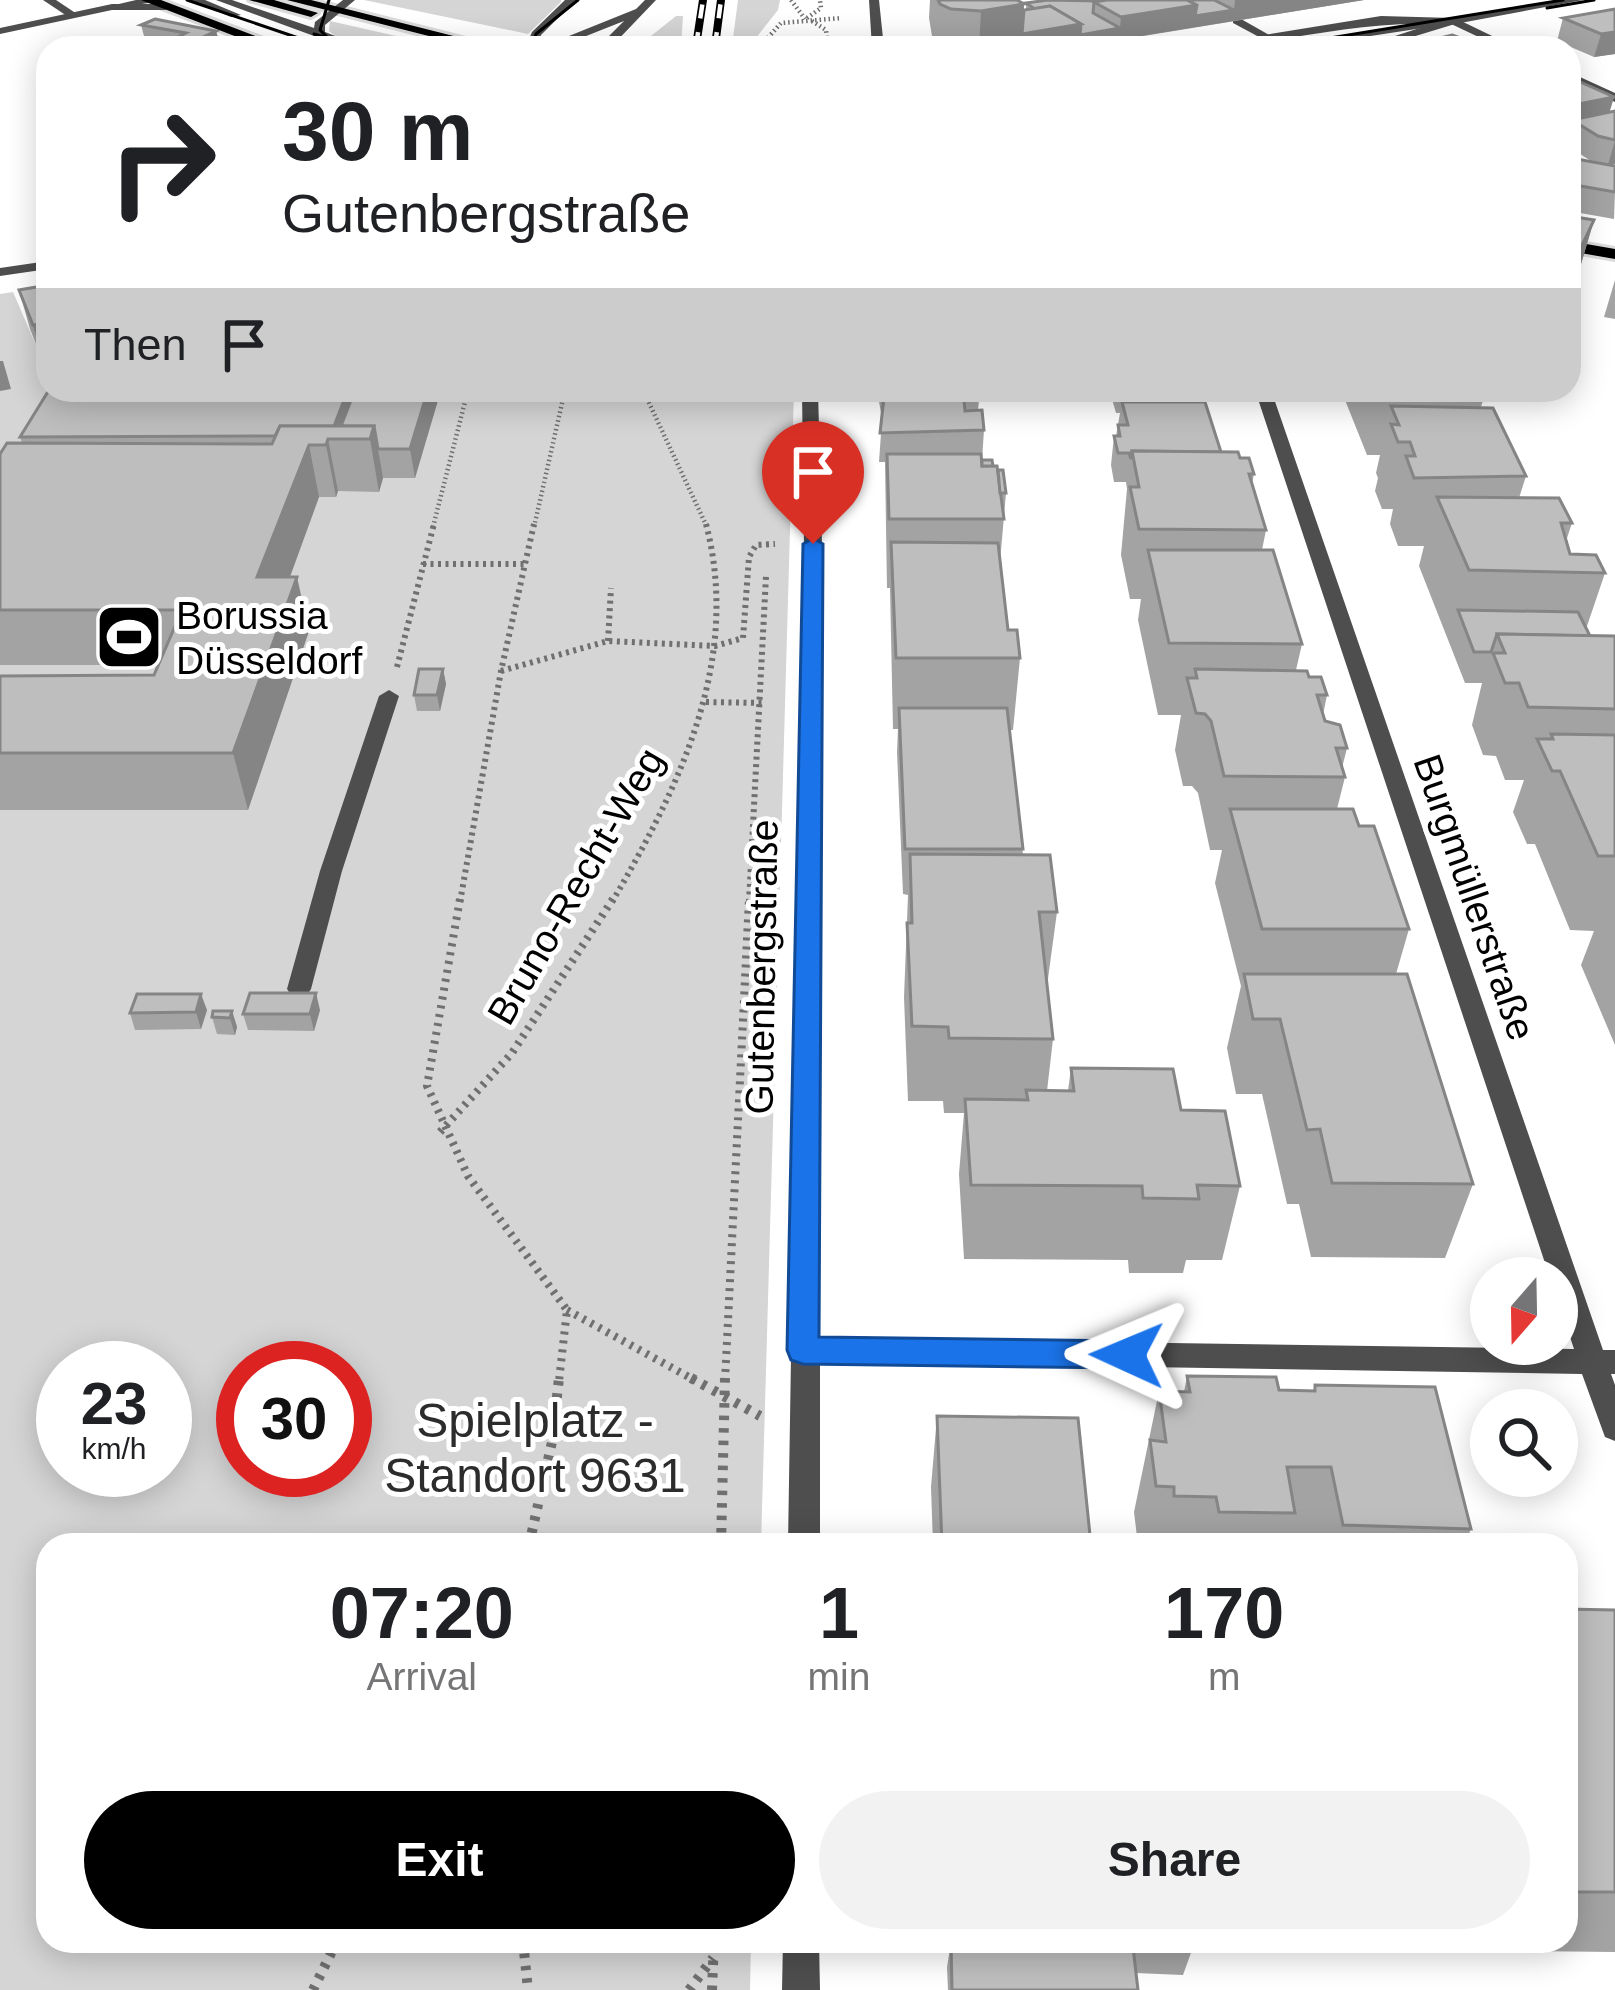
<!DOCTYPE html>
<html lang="en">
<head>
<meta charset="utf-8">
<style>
	:root { --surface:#fff; --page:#f2f2f2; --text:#202124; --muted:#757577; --accent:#000 }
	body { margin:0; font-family:Helvetica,sans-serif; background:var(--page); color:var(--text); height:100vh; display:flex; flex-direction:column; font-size:45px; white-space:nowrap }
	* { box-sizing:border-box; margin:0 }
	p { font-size:39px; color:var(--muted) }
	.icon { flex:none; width:66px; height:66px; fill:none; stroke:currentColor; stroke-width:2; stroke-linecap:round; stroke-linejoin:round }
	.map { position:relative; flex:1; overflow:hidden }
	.drawer { position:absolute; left:36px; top:1533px; width:1542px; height:420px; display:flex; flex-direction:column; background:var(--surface); border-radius:36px; box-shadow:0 6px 30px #0003 }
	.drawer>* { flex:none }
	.banner { position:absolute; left:36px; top:36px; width:1545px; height:366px; border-radius:36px; box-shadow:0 6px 30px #0003; background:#fff; color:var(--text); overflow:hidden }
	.needle { width:78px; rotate:200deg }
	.fabs { position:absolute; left:1470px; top:1257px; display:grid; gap:24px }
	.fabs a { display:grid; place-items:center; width:108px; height:108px; border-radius:50%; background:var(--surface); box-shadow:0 6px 30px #0003; font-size:60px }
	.speed { position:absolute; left:36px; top:1341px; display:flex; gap:24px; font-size:60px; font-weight:700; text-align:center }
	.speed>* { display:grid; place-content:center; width:156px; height:156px; border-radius:50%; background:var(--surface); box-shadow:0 6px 30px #0003; line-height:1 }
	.speed small { font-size:30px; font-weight:400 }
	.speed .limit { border:18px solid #d22; background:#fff; color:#111 }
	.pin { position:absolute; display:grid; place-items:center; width:102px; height:102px; color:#fff; margin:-123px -51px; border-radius:50% 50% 50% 0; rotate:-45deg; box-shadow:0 0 12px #0007 }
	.pin .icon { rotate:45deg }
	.me { position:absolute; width:132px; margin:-66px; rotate:271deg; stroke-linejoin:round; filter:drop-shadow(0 0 9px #0008) }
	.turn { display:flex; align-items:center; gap:42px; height:252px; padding:0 48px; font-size:54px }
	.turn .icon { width:156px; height:156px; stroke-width:2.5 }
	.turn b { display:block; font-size:84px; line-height:102px }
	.then { display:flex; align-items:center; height:114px; padding:0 48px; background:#0003; gap:24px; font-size:45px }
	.eta { display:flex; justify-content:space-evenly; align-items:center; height:204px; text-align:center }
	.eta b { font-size:72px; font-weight:700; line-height:84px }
	.button { display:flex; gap:24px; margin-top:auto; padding:24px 48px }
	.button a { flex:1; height:138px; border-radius:72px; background:var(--accent); color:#fff; font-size:48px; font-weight:700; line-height:138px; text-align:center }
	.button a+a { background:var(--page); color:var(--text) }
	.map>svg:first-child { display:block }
	.green { fill:#d5d5d5; fill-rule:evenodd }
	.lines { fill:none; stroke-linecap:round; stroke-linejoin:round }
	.primary-casing { stroke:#dbdbdb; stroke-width:6 }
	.path-far3 { stroke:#707070; stroke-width:4.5; stroke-dasharray:1.5 3; stroke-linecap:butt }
	.path-far2 { stroke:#707070; stroke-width:6; stroke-dasharray:3 4.5; stroke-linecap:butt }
	.path-far1 { stroke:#707070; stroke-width:8; stroke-dasharray:3 6; stroke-linecap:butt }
	.path { stroke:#707070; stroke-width:10; stroke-dasharray:4.5 8; stroke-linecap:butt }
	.service { fill:#4e4e4e; fill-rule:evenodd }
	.minor { fill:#4e4e4e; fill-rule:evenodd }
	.tertiary { fill:#4e4e4e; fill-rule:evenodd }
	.primary { fill:#000; fill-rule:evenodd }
	.tram { stroke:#000; stroke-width:3 }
	.rail-casing { stroke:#000; stroke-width:8 }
	.rail { stroke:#fff; stroke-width:4.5; stroke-dasharray:14; stroke-linecap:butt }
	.wall { fill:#a3a3a3; fill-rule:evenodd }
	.shaded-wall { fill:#858585 }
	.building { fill:#bebebe; stroke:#858585; stroke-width:3 }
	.route { fill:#1a73e8; stroke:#114b97; stroke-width:3 }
	.labels { text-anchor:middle; stroke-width:10; stroke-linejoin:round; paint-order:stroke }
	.poi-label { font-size:39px; fill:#000; stroke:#fff; text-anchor:start }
	.street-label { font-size:39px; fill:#000; stroke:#fff }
	.near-park-label { font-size:48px; fill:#2c2c2c; stroke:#fff }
</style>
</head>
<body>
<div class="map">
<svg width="1615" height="1990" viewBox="0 0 1615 1990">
	<rect width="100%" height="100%" fill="#fff"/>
	<g class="green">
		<polygon points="364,0 561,0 561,2 528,34"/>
		<polygon points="738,0 780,0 778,10 748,48 645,48 646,40 676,16 683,16 681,46 732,46"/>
		<path d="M 330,21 L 449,48 C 415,48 355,55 329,31 Z"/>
		<path d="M 13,292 L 48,373 L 48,390 L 794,390 L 761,1545 L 48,1545 L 48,1941 L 751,1941 L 750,1990 L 0,1990 L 0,294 ZM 63,1368 L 165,1368 L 165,1470 L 63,1470 ZM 243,1368 L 345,1368 L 345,1470 L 243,1470 Z"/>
	</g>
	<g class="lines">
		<g class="primary-casing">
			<g id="primary">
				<polygon points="141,0 161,0 287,48 266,48"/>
				<polygon points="249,0 274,0 318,13 311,17"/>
				<polygon points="287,0 311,0 501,48 476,48"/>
				<polygon points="1569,241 1615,249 1615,259 1569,251"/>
			</g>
		</g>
		<g class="path-far3">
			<polyline points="791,0 805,19"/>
			<polyline points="807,18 821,8 820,0"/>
			<polyline points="812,21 826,30 828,48"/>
			<polyline points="759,48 781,23 842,18"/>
			<polyline points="1115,48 1160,41"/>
			<polyline points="643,390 707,527"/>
			<polyline points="433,527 468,390"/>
			<polyline points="534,527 565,390"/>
		</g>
		<g class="path-far2">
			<polyline points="423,564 525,564"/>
			<polyline points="608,641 611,588"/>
			<polyline points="397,667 434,524"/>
			<polyline points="501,671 608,641 715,646 743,638 749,557 756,545 775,544"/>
			<polyline points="706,702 765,703"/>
			<polyline points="460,902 501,671 534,524"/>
			<path d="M 612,902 C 679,787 742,661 706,524"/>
			<polyline points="749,902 766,576"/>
		</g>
		<g class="path-far1">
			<polyline points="460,899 427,1086 468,1176 567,1310 559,1381"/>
			<polyline points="440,1132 512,1053 613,899"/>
			<polyline points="567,1310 696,1381"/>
			<polyline points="725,1381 749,899"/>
		</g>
		<g class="path">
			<polyline points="691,1378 760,1416"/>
			<polyline points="529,1545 552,1442 559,1378"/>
			<polyline points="721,1545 725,1378"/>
			<polyline points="523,1941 528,1990"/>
			<polyline points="313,1990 337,1941"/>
			<polyline points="689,1990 713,1958"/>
			<polyline points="712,1990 714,1941"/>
		</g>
		<g class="service">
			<polygon points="136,0 162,0 112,10 106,7"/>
			<polygon points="190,0 205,0 241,15 231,17"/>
			<polygon points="216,0 232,0 314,28 315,22 343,0 355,0 325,25 325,32 366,48 335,43 329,46 314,36"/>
			<polygon points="565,0 576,0 541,35 537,48 525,48 532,32"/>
			<polygon points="1233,19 1241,19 1271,36 1261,38 1233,23"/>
			<polygon points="1445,19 1449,24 1292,48 1262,48"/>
			<polygon points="389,690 399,696 342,871 311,989 307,995 291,995 287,989 320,871 379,696"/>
		</g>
		<g class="minor">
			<polygon points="43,0 56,0 77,14 67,16"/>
			<polygon points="645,0 656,0 610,48 597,48 624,21 566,44 477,47 471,44 477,41 564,38 636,9"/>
			<polygon points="869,0 879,0 884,48 872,48"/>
			<polygon points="1449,19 1457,19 1517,48 1502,48 1449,23"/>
			<polygon points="1569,72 1615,93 1615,102 1569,81"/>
			<polygon points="48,261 48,269 0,276 0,268"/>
			<polygon points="802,390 818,390 822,545 820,1338 1574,1349 1557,1298 1557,1278 1550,1278 1255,390 1271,390 1603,1350 1615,1350 1615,1374 1611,1374 1615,1385 1615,1441 1605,1437 1582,1374 820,1362 820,1545 788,1545 804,545"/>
			<polygon points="783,1941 819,1941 820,1990 782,1990"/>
		</g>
		<g class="tertiary">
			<path d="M 1558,0 L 1583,0 L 1455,24 L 1376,48 L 1358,48 L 1432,24 C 1348,21 1268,48 1185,48 L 1381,16 L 1453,18 Z"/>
			<polygon points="112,4 165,4 171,7 165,10 112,10 0,34 0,28"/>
		</g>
		<use href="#primary" class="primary"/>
		<g class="tram">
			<polyline points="187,0 328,48"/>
			<polyline points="329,0 320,30 335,45"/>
			<polyline points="1547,8 1594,0"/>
			<polyline points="314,34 360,48"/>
			<polyline points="530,48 536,34 578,0"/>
			<polyline points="1268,48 1563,0"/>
		</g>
		<g class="rail-casing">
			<g id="rail">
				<polyline points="696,46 703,0"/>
				<polyline points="715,46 721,0"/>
			</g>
		</g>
		<use href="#rail" class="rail"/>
	</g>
	<g class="wall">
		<polygon points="930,0 1017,0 1024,4 1024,10 1026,10 1026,3 1048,0 1364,0 1070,48 934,48 929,18"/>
		<polygon points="1615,9 1615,54 1594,57 1557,41 1563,18"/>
		<polygon points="141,25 216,31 221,48 176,48 175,42 144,36"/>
		<path d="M 1569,77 L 1614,97 L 1609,112 L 1615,111 L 1615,164 L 1569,184 ZM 1574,150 L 1591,161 L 1571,158 Z"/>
		<polygon points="1569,184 1615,192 1614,219 1569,211"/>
		<polygon points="1569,216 1594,220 1576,281 1569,297"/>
		<polygon points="1615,280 1615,319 1604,317"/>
		<polygon points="48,285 44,365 30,329 19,290"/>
		<polygon points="49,390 441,390 415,478 383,478 379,492 338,491 336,497 319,497 290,577 309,631 248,810 0,810 0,676 154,675 158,665 0,665 0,454 22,443 20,437"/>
		<polygon points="877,390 980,390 978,410 984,430 982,460 993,466 1006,493 1000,562 1008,630 1020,658 1013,730 1010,730 1023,855 1057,912 1047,986 1053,1039 1047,1091 1068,1091 1071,1068 1181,1110 1240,1186 1222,1260 1186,1260 1183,1273 1129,1273 1128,1260 964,1259 959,1174 964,1113 944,1113 943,1101 908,1101 904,997 908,895 903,894 897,752 898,729 893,729 890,588 887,588 885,462 879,462 882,419"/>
		<polygon points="1096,390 1205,390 1203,402 1221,452 1240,458 1254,474 1252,484 1266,530 1262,550 1302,644 1296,670 1309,677 1327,695 1323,715 1325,721 1347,748 1342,768 1345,777 1337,809 1359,826 1409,929 1396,974 1473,1184 1445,1258 1311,1257 1299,1204 1287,1204 1262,1094 1236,1094 1227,1048 1241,986 1215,883 1222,850 1210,850 1198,793 1192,786 1183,786 1175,750 1181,715 1158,715 1138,620 1141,599 1130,599 1121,555 1127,489 1126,482 1114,482 1111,465 1114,436 1116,436 1120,413 1116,413 1112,399 1099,399"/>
		<polygon points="1341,390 1486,390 1481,407 1526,476 1519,498 1572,523 1566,541 1570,554 1605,573 1586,629 1590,636 1615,636 1615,1045 1581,965 1594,931 1570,930 1535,844 1527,844 1513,812 1524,780 1505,780 1496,756 1483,755 1472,725 1482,683 1465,683 1419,566 1424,546 1398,546 1390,524 1393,509 1382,509 1375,491 1378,478 1376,473 1380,455 1367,455"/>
		<polygon points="443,669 446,684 440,711 417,711 414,695"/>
		<polygon points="207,1010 201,1029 135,1030 130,1013"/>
		<polygon points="320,1010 314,1031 248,1030 243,1014"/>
		<polygon points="232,1011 237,1027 235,1035 217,1034 212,1017"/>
		<polygon points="1187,1376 1279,1390 1313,1391 1315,1385 1471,1529 1464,1545 1308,1545 1306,1538 1287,1538 1285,1545 1138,1545 1134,1512 1159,1391 1184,1392"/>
		<polygon points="937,1416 1091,1545 933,1545 931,1487"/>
		<polygon points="1566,1609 1615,1610 1615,1952 1447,1950 1445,1941 1566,1941"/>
		<polygon points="951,1942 1192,1950 1183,1975 1136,1973 1138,1990 948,1990 947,1967"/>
	</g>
	<g class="shaded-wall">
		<polygon points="1235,0 1364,0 1079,46 1080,35 1120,28 1121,17 1197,5 1234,10"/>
		<polygon points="1024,4 1022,34 1081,24 1079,47 979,48 981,11"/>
		<polygon points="216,31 221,48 208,48 203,37"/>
		<polygon points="1615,32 1615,54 1594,57 1601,34"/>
		<polygon points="1614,97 1607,121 1572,120 1569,129 1569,106"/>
		<polygon points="1580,126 1569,166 1569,144"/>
		<polygon points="1615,140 1615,164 1608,165"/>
		<polygon points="1594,220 1576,281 1569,297 1569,283 1576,258"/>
		<polygon points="48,323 48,364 44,365 33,325"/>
		<polygon points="0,361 3,361 11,389 0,391"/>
		<polygon points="348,390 369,390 352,439 331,436"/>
		<polygon points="428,390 441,390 415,478 410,449"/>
		<polygon points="374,426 383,478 379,492 370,439"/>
		<polygon points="328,439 338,491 336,497 326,445"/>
		<polygon points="309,445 319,497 270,631 257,577"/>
		<polygon points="297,577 309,631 248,810 233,753"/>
		<polygon points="443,669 446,684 440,711 437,695"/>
		<polygon points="316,993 320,1010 314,1031 310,1014"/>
		<polygon points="201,994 207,1010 201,1029 196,1012"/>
		<polygon points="232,1011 237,1027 235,1035 230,1018"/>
	</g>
	<g class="building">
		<polygon points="938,0 1017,0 1024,4 981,11 951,9 940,4"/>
		<polygon points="1048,0 1101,1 1094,2 1093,13 1120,28 1080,35 1081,24 1050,6 1035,9 1026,3"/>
		<polygon points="1107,0 1187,0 1197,5 1121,17 1094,2"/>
		<polygon points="1187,0 1214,0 1234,10 1195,16 1197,5"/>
		<polygon points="1050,6 1081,24 1022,34 1024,10"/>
		<polygon points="1615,9 1615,32 1601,34 1563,18"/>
		<polygon points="155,19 216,31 203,37 220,40 208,45 193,43 174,39 186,33 141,25"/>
		<polygon points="1452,35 1471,42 1483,40 1503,48 1431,48 1420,43"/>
		<polygon points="1569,77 1614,97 1569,106"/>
		<polygon points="1615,111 1615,140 1598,136 1572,120"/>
		<polygon points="1569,123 1580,126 1569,144"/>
		<polygon points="1571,158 1615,166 1615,192 1569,184 1569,162"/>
		<polygon points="1569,216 1594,220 1576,258 1569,256"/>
		<polygon points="48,285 48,323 33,325 19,290"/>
		<polygon points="49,390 348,390 334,426 280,426 275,436 20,437"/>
		<polygon points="355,390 428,390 410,449 378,449 374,426 341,426"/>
		<polygon points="882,390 963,390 965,411 982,410 984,430 880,433 884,397"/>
		<polygon points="1122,402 1205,402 1221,452 1132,451 1131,459 1129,453 1118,453 1114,436 1120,436 1118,425 1128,425"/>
		<polygon points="1391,406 1493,408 1526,476 1414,478 1406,456 1415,456 1410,442 1398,442 1391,424 1399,425"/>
		<polygon points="280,426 374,426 370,439 328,439 326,445 309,445 257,577 297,577 233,753 0,753 0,676 154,675 182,610 0,610 0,454 7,443 272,444"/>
		<polygon points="1132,451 1238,452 1240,458 1249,458 1254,474 1249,474 1266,530 1139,529 1130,487 1139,487"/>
		<polygon points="887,454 981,454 982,466 997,466 1004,519 889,519"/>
		<polygon points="982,460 992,460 993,466 982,466"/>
		<polygon points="998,470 1003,470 1006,493 1000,493"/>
		<polygon points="1437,497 1559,498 1572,523 1561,523 1570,554 1596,555 1605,573 1469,570"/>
		<polygon points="891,542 998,543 1008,630 1017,630 1020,658 896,658"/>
		<polygon points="1148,550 1273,550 1302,644 1169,643"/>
		<polygon points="1458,610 1578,612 1590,636 1497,634 1491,652 1474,652"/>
		<polygon points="1497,634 1615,636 1615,709 1528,707 1519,683 1505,683 1493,653 1505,653"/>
		<polygon points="419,669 443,669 437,695 414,695"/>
		<polygon points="1195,669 1307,671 1309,677 1321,677 1327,695 1317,695 1325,721 1340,725 1347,748 1336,748 1345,777 1224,776 1211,721 1205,714 1196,713 1187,678 1197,678"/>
		<polygon points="899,708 1007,708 1023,849 905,849"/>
		<polygon points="1551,734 1615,735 1615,856 1598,856 1560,771 1552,771 1537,739 1553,739"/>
		<polygon points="1230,809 1353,809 1359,826 1374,826 1409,929 1262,929"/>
		<polygon points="910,854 1050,855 1057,912 1039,912 1053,1039 949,1038 948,1027 912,1026 907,923 912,923"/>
		<polygon points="1244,974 1407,974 1473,1184 1332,1183 1320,1129 1307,1130 1280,1019 1253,1019"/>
		<polygon points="250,993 316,993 310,1014 243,1014"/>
		<polygon points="137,994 201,994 196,1012 130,1013"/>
		<polygon points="213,1011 232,1011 230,1018 212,1017"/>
		<polygon points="1071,1068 1173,1069 1181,1110 1225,1111 1240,1186 1197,1185 1199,1199 1143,1198 1142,1186 971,1185 965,1099 1028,1100 1026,1090 1074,1091"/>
		<polygon points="1187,1376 1276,1377 1279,1390 1315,1391 1315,1385 1435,1387 1471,1529 1343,1525 1331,1467 1287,1467 1295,1513 1219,1512 1216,1497 1174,1496 1174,1487 1156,1486 1150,1440 1166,1442 1159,1391 1190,1392"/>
		<polygon points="937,1416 1078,1418 1091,1545 942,1545"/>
		<polygon points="1566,1609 1615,1610 1615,1892 1566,1892"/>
		<polygon points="963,1941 1191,1941 1192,1950 1133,1947 1138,1990 952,1990 951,1942"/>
	</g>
	<polygon class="route" points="813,538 823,544 819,1337 1127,1341 1139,1345 1144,1355 1139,1364 1127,1368 803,1364 791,1360 787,1350 803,544"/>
	<defs>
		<g id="stadium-square" transform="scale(3.45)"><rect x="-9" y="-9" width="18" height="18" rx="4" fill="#000" stroke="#fff"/><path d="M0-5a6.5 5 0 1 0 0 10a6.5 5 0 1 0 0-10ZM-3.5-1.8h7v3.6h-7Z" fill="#fff"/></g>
	</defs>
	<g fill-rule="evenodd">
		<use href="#stadium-square" x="129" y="637"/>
	</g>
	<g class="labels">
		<g class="poi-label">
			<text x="176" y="629">Borussia<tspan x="176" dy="45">Düsseldorf</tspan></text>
		</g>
		<g class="street-label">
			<text transform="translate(575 886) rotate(-60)" y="14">Bruno-Recht-Weg</text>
			<text transform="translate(1475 897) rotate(71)" y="14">Burgmüllerstraße</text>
			<text transform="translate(761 967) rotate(-89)" y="14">Gutenbergstraße</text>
		</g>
		<g class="near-park-label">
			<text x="535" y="1437">Spielplatz -<tspan x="535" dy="55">Standort 9631</tspan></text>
		</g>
	</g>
</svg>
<div class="fabs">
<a><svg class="needle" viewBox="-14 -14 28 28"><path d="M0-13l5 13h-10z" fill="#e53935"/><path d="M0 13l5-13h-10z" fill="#757577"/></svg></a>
<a><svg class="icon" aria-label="search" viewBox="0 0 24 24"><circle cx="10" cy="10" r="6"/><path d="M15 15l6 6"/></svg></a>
</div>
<div class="speed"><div>23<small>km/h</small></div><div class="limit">30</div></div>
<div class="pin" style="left:813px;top:544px;background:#d93025"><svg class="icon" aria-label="arrive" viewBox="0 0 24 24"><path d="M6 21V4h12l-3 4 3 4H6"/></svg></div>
<svg class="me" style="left:1127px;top:1355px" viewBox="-20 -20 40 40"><path d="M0-17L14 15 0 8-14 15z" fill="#1a73e8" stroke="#fff" stroke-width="4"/></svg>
<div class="banner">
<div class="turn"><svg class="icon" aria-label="right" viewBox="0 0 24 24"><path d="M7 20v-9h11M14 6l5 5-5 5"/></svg><div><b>30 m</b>Gutenbergstraße</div></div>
<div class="then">Then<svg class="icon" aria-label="arrive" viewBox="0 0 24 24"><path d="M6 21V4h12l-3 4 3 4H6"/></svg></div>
</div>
<section class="drawer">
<div class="eta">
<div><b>07:20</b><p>Arrival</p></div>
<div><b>1</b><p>min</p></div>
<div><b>170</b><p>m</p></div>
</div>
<div class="button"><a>Exit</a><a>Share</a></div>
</section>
</div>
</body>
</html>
